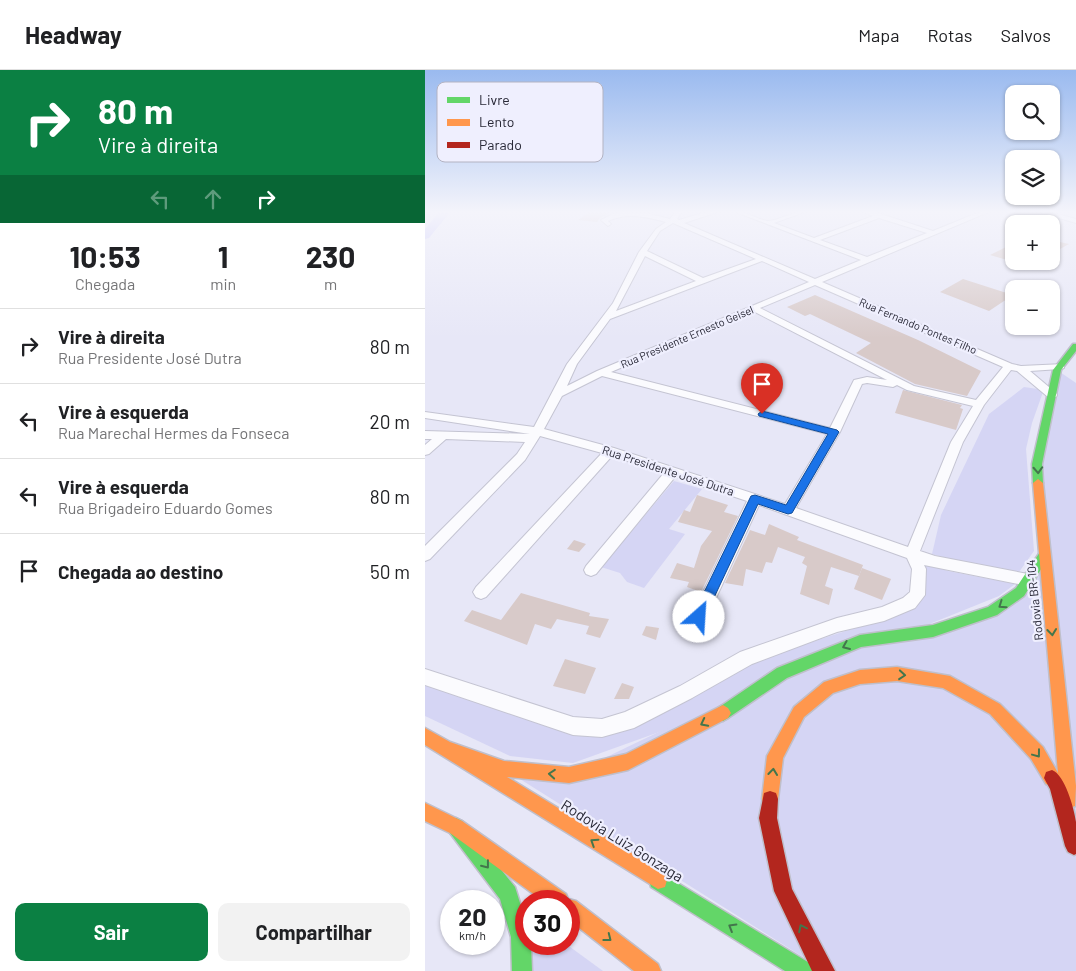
<!DOCTYPE html>
<html lang="pt">
<head>
<meta charset="utf-8">
<style>
	:root { --surface:#fff; --page:#f2f2f2; --text:#202124; --muted:#757577; --line:#e0e0e0; --accent:#0b8043 }
	body { margin:0; font-family:Barlow,sans-serif; background:var(--page); color:var(--text); height:100vh; display:flex; flex-direction:column; font-size:19px; white-space:nowrap }
	* { box-sizing:border-box; margin:0 }
	p { font-size:16px; color:var(--muted) }
	.icon { flex:none; width:28px; height:28px; fill:none; stroke:currentColor; stroke-width:2; stroke-linecap:round; stroke-linejoin:round }
	.map { position:relative; flex:1; overflow:hidden }
	.side { display:flex; flex-direction:column; background:var(--surface); width:425px }
	.side>* { flex:none }
	.top-card { background:#0b8043; color:#fff; overflow:hidden }
	.fabs { position:absolute; left:580px; top:15px; display:grid; gap:10px }
	.fabs a { display:grid; place-items:center; width:55px; height:55px; border-radius:10px; background:var(--surface); box-shadow:0 1px 4px #0004; font-size:25px }
	.speed { position:absolute; left:15px; top:820px; display:flex; gap:10px; font-size:25px; font-weight:700; text-align:center }
	.speed>* { display:grid; place-content:center; width:65px; height:65px; border-radius:50%; background:var(--surface); box-shadow:0 1px 4px #0004; line-height:1 }
	.speed small { font-size:12px; font-weight:400 }
	.speed .limit { border:8px solid #d22; background:#fff; color:#111 }
	.pin { position:absolute; display:grid; place-items:center; width:42px; height:42px; color:#fff; margin:-51px -21px; border-radius:50% 50% 50% 0; rotate:-45deg; box-shadow:0 0 5px #0007 }
	.pin .icon { rotate:45deg }
	.me { position:absolute; width:55px; margin:-28px; rotate:26deg; stroke-linejoin:round; filter:drop-shadow(0 0 4px #0008) }
	.turn { display:flex; align-items:center; gap:18px; height:105px; padding:0 15px; font-size:22px }
	.turn .icon { width:65px; height:65px; stroke-width:2.5 }
	.turn b { display:block; font-size:35px; line-height:42px }
	.lanes { display:flex; align-items:center; height:48px; padding:0 15px; background:#0003; justify-content:center; gap:25px; direction:ltr }
	.lanes .off { opacity:.35 }
	.eta { display:flex; justify-content:space-evenly; align-items:center; height:85px; text-align:center }
	.eta b { font-size:30px; font-weight:700; line-height:35px }
	.cta { display:flex; gap:10px; margin-top:auto; padding:10px 15px }
	.cta a { flex:1; height:58px; border-radius:10px; background:var(--accent); color:#fff; font-size:20px; font-weight:700; line-height:58px; text-align:center }
	.cta a+a { background:var(--page); color:var(--text) }
	ul { padding:0; list-style:none }
	li { display:flex; align-items:center; gap:15px; height:75px; padding:0 15px; border-top:1px solid var(--line) }
	li div { flex:1 }
	li b { display:block; font-size:19px }
	li em { font-style:normal }
	header { display:flex; align-items:center; gap:30px; box-sizing:border-box; height:70px; padding:0 25px; background:var(--surface); border-bottom:1px solid var(--line) }
	header strong { font-size:24px }
	nav { display:flex; gap:28px; margin-inline-start:auto; font-size:18px }
	main { display:flex; flex:1; min-height:0 }
	.map>svg:first-child { display:block }
	.green { fill:#d5d5f4 }
	.lines { fill:none; stroke-linecap:round; stroke-linejoin:round }
	.river { fill:#c5c3fa; fill-rule:evenodd }
	.building { fill:#d8cac9 }
	.street-casing { stroke:#c4c4d2; stroke-width:2 }
	.fast-casing { stroke:#bfbfcb; stroke-width:3 }
	.slow-casing { stroke:#bfbfcb; stroke-width:3 }
	.jam-casing { stroke:#bfbfcb; stroke-width:3 }
	.street { fill:#fbfbfe; fill-rule:evenodd }
	.fast { fill:#63d668; fill-rule:evenodd }
	.slow { fill:#ff974d; fill-rule:evenodd }
	.jam { fill:#b3261e; fill-rule:evenodd }
	.oneway { stroke:#43764c }
	.route { fill:#1a73e8; stroke:#114b97 }
	.labels { text-anchor:middle; stroke-width:4.5; stroke-linejoin:round; paint-order:stroke }
	.far-street-label { font-size:11px; fill:#282836; stroke:#efeffe }
	.street-label { font-size:12px; fill:#282836; stroke:#efeffe }
	.near-street-label { font-size:15px; fill:#282836; stroke:#efeffe }
	.key { fill:#efeffe; stroke:#b3b3c2; stroke-width:1 }
	.key-label { font-size:14px; fill:#282836 }
</style>
</head>
<body>
<header>
<strong>Headway</strong>
<nav><a>Mapa</a><a>Rotas</a><a>Salvos</a></nav>
</header>
<main>
<section class="side">
<div class="top-card">
<div class="turn"><svg class="icon" aria-label="right" viewBox="0 0 24 24"><path d="M7 20v-9h11M14 6l5 5-5 5"/></svg><div><b>80 m</b>Vire à direita</div></div>
<div class="lanes"><svg class="icon off" aria-label="left" viewBox="0 0 24 24"><path d="M17 20v-9H6M10 6l-5 5 5 5"/></svg><svg class="icon off" aria-label="ahead" viewBox="0 0 24 24"><path d="M12 20V5M6 11l6-6 6 6"/></svg><svg class="icon" aria-label="right" viewBox="0 0 24 24"><path d="M7 20v-9h11M14 6l5 5-5 5"/></svg></div>
</div>
<div class="eta">
<div><b>10:53</b><p>Chegada</p></div>
<div><b>1</b><p>min</p></div>
<div><b>230</b><p>m</p></div>
</div>
<ul>
<li><svg class="icon" aria-label="right" viewBox="0 0 24 24"><path d="M7 20v-9h11M14 6l5 5-5 5"/></svg><div><b>Vire à direita</b><p>Rua Presidente José Dutra</p></div><em>80 m</em></li>
<li><svg class="icon" aria-label="left" viewBox="0 0 24 24"><path d="M17 20v-9H6M10 6l-5 5 5 5"/></svg><div><b>Vire à esquerda</b><p>Rua Marechal Hermes da Fonseca</p></div><em>20 m</em></li>
<li><svg class="icon" aria-label="left" viewBox="0 0 24 24"><path d="M17 20v-9H6M10 6l-5 5 5 5"/></svg><div><b>Vire à esquerda</b><p>Rua Brigadeiro Eduardo Gomes</p></div><em>80 m</em></li>
<li><svg class="icon" aria-label="arrive" viewBox="0 0 24 24"><path d="M6 21V4h12l-3 4 3 4H6"/></svg><div><b>Chegada ao destino</b></div><em>50 m</em></li>
</ul>
<div class="cta"><a>Sair</a><a>Compartilhar</a></div>
</section>
<div class="map">
<svg width="651" height="901" viewBox="0 0 651 901">
	<rect width="100%" height="100%" fill="#e7e7f7"/>
	<g class="green">
		<polygon points="632,300 651,313 651,901 400,901 79,699 144,705 357,603 567,541 618,486 613,385"/>
		<polygon points="599,317 613,319 618,322 607,353 601,379 609,481 594,502 533,491 507,484 516,445 564,344"/>
		<polygon points="249,411 277,419 244,459 260,464 219,518 202,512 195,503 176,497"/>
		<polygon points="499,493 523,501 590,514 574,526 251,656 148,693 85,686 0,646 0,607 158,666 203,660 322,596 347,585 491,538 501,503"/>
		<polygon points="104,874 141,874 178,901 108,901"/>
	</g>
	<g class="lines">
		<polygon class="river" points="15,141 26,141 4,168 0,169 0,159"/>
	</g>
	<g class="building">
		<polygon points="166,141 189,141 175,148 172,152 153,150"/>
		<polygon points="626,170 644,174 626,184"/>
		<polygon points="589,173 589,192 565,185"/>
		<polygon points="538,209 566,218 588,225 564,241 515,222"/>
		<polygon points="390,225 493,270 556,301 542,326 490,314 431,283 446,273 385,244 380,246 362,237"/>
		<polygon points="478,320 537,335 535,338 538,339 531,360 470,343"/>
		<polygon points="272,425 303,435 299,442 313,446 276,522 262,517 264,512 245,508 252,493 269,498 276,476 287,461 253,452 259,440 265,442"/>
		<polygon points="344,454 374,467 372,470 438,495 434,506 406,497 400,516 408,519 404,535 375,524 382,496 377,493 380,487 353,477 347,493 341,492 337,503 321,499 318,516 300,513 325,460 340,465"/>
		<polygon points="149,470 161,474 154,482 142,479"/>
		<polygon points="437,498 466,509 457,530 429,519"/>
		<polygon points="96,523 165,543 164,546 184,549 175,568 161,564 164,556 132,549 126,559 110,554 102,575 39,551 47,540 76,550"/>
		<polygon points="221,556 234,558 231,570 217,565"/>
		<polygon points="140,589 171,598 160,624 128,616"/>
		<polygon points="197,613 209,617 204,629 189,629"/>
	</g>
	<g class="lines">
		<g class="street-casing">
			<g id="street">
				<path d="M 194,141 L 225,144 L 245,149 L 251,141 L 257,141 L 252,149 L 254,150 L 285,141 L 296,141 L 259,153 L 390,209 L 436,190 L 308,141 C 322,141 332,150 343,151 C 353,151 368,141 382,141 L 349,153 L 389,168 L 448,146 L 436,141 L 447,141 L 508,161 L 557,141 L 566,141 L 397,212 L 587,294 L 596,296 L 639,294 L 639,298 L 635,299 L 605,301 L 631,323 L 632,325 L 631,327 L 623,327 L 592,301 L 586,300 L 559,335 L 538,372 L 495,481 L 510,486 L 603,504 L 608,506 L 611,510 L 608,514 L 603,516 L 499,495 L 501,499 L 500,525 L 490,538 L 459,551 L 412,562 L 327,594 L 267,628 L 209,658 L 177,667 L 148,665 L 0,615 L 0,599 L 148,647 L 177,649 L 200,642 L 255,616 L 315,582 L 412,548 L 457,537 L 478,528 L 485,522 L 487,499 L 482,488 L 334,435 L 280,552 L 274,554 L 268,552 L 266,547 L 322,431 L 250,407 L 171,504 L 166,506 L 161,504 L 159,500 L 161,496 L 239,403 L 187,386 L 61,527 L 56,529 L 51,527 L 48,522 L 51,517 L 177,383 L 115,366 L 100,390 L 5,489 L 0,491 L 0,476 L 92,384 L 100,372 L 21,369 L 4,384 L 0,385 L 0,375 L 7,369 L 0,369 L 0,361 L 105,364 L 0,348 L 0,342 L 109,357 L 142,294 L 188,233 L 214,182 L 231,159 L 241,152 C 221,147 202,142 183,151 L 186,154 L 183,156 L 176,150 ZM 454,148 L 502,163 L 442,187 L 395,170 ZM 248,153 L 331,189 L 278,208 L 222,181 L 235,161 ZM 220,186 L 271,211 L 191,241 ZM 337,191 L 384,212 L 172,301 L 142,316 L 152,294 L 185,249 ZM 390,215 L 578,297 L 551,330 L 489,316 L 335,238 ZM 328,241 L 462,310 L 442,307 L 429,310 L 405,358 L 186,302 ZM 177,306 L 402,364 L 360,434 L 189,378 L 119,359 L 137,326 ZM 442,313 L 468,317 L 472,315 L 482,320 L 548,336 L 526,372 L 483,477 L 371,438 L 415,362 L 437,314 Z"/>
				<polygon points="610,141 622,141 651,149 651,153"/>
			</g>
		</g>
		<g class="fast-casing">
			<g id="fast">
				<polygon points="648,274 651,274 651,281 636,300 617,394 618,413 613,417 608,413 607,394 628,300"/>
				<polygon points="619,480 623,482 625,485 599,526 572,545 508,567 436,577 362,608 303,648 298,651 293,648 290,643 293,638 352,598 435,565 508,555 563,537 591,518 615,482"/>
				<polygon points="31,748 37,751 90,817 101,852 101,874 106,874 107,901 87,901 86,867 75,829 25,763 22,757 25,751"/>
				<polygon points="233,801 386,894 389,901 360,901 226,817 224,810 226,803"/>
			</g>
		</g>
		<g class="slow-casing">
			<g id="slow">
				<polygon points="613,409 618,413 651,716 650,736 644,738 638,736 636,730 634,711 633,714 627,716 621,714 606,689 565,644 518,618 472,611 435,614 408,623 379,647 358,688 353,729 351,735 345,737 339,735 337,729 342,686 369,637 399,612 435,600 472,597 525,606 575,634 618,677 633,703 608,413"/>
				<polygon points="298,635 303,638 306,643 303,648 203,700 144,713 82,707 240,803 242,810 240,817 233,819 0,675 0,658 25,672 79,691 144,697 201,684"/>
				<polygon points="0,733 37,751 141,824 143,829 151,831 233,894 236,901 209,901 144,850 144,831 118,831 25,763 0,751"/>
			</g>
		</g>
		<g class="jam-casing">
			<g id="jam">
				<path d="M 627,700 C 640,705 649,738 651,752 C 651,762 651,774 651,784 L 649,785 L 643,782 L 640,776 L 625,719 L 619,708 L 621,702 Z"/>
				<polygon points="345,721 351,723 353,729 352,748 367,819 410,901 387,901 349,821 334,748 339,723"/>
			</g>
		</g>
		<use href="#street" class="street"/>
		<use href="#fast" class="fast"/>
		<use href="#slow" class="slow"/>
		<use href="#jam" class="jam"/>
	</g>
	<defs><path id="oneway-chevron" d="M-2-3.5L2.5 0L-2 3.5" fill="none" stroke-width="1.6" stroke-linecap="round" stroke-linejoin="round" transform="scale(1.25)"/></defs>
	<g class="oneway">
		<use href="#oneway-chevron" transform="translate(613 400) rotate(87)"/>
		<use href="#oneway-chevron" transform="translate(577 535) rotate(145)"/>
		<use href="#oneway-chevron" transform="translate(627 562) rotate(84)"/>
		<use href="#oneway-chevron" transform="translate(421 576) rotate(157)"/>
		<use href="#oneway-chevron" transform="translate(477 605) rotate(5)"/>
		<use href="#oneway-chevron" transform="translate(279 653) rotate(153)"/>
		<use href="#oneway-chevron" transform="translate(612 684) rotate(53)"/>
		<use href="#oneway-chevron" transform="translate(348 702) rotate(-84)"/>
		<use href="#oneway-chevron" transform="translate(127 704) rotate(-175)"/>
		<use href="#oneway-chevron" transform="translate(169 772) rotate(-147)"/>
		<use href="#oneway-chevron" transform="translate(61 795) rotate(52)"/>
		<use href="#oneway-chevron" transform="translate(307 857) rotate(-149)"/>
		<use href="#oneway-chevron" transform="translate(377 858) rotate(-116)"/>
		<use href="#oneway-chevron" transform="translate(183 868) rotate(38)"/>
	</g>
	<linearGradient id="sky" x2="0" y2="1"><stop stop-color="#9abaef"/><stop offset="0.53" stop-color="#f4f4fb"/><stop offset="1" stop-color="#f4f4fb" stop-opacity="0"/></linearGradient>
	<rect width="651" height="268" fill="url(#sky)"/>
	<polygon class="route" points="337,341 412,360 414,362 367,443 363,444 333,434 278,551 274,553 269,551 267,547 326,426 330,425 361,435 403,364 334,346 333,344"/>
	<g class="labels">
		<g class="far-street-label">
			<text transform="translate(493 256) rotate(23)" y="4">Rua Fernando Pontes Filho</text>
			<text transform="translate(262 267) rotate(-23)" y="4">Rua Presidente Ernesto Geisel</text>
		</g>
		<g class="street-label">
			<text transform="translate(243 401) rotate(18)" y="4">Rua Presidente José Dutra</text>
			<text transform="translate(610 530) rotate(-96)" y="4">Rodovia BR-104</text>
		</g>
		<g class="near-street-label">
			<text transform="translate(197 771) rotate(32)" y="5">Rodovia Luiz Gonzaga</text>
		</g>
	</g>
	<rect x="12" y="12" width="166" height="80" rx="8" class="key"/>
	<rect x="22" y="27" width="23" height="6" fill="#63d668"/>
	<rect x="22" y="49" width="23" height="7" fill="#ff974d"/>
	<rect x="22" y="72" width="23" height="6" fill="#b3261e"/>
	<g class="key-label">
		<text x="54" y="35">Livre</text>
		<text x="54" y="57">Lento</text>
		<text x="54" y="80">Parado</text>
	</g>
</svg>
<div class="fabs">
<a><svg class="icon" aria-label="search" viewBox="0 0 24 24"><circle cx="10" cy="10" r="6"/><path d="M15 15l6 6"/></svg></a>
<a><svg class="icon" aria-label="layers" viewBox="0 0 24 24"><path d="M12 4l9 5-9 5-9-5zM3 14l9 5 9-5"/></svg></a>
<a>+</a>
<a>−</a>
</div>
<div class="speed"><div>20<small>km/h</small></div><div class="limit">30</div></div>
<div class="pin" style="left:337px;top:344px;background:#d93025"><svg class="icon" aria-label="arrive" viewBox="0 0 24 24"><path d="M6 21V4h12l-3 4 3 4H6"/></svg></div>
<svg class="me" style="left:274px;top:547px" viewBox="-20 -20 40 40"><circle r="19" fill="#fff"/><path d="M0-13L10 11 0 6-10 11z" fill="#1a73e8"/></svg>
</div>
</main>
</body>
</html>
